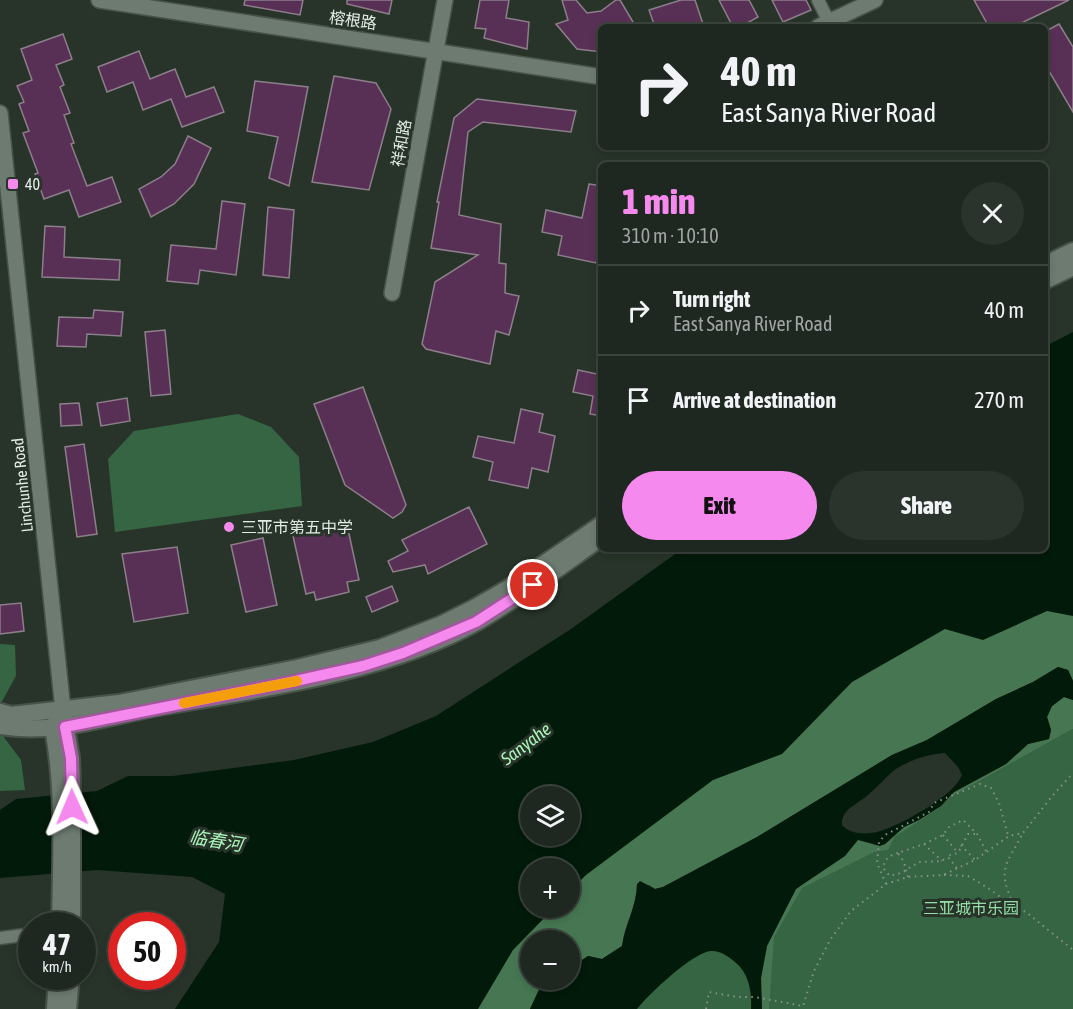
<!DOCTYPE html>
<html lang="en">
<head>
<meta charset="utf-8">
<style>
	:root { --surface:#1e2720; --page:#2b332d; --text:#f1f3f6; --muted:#a1a5a5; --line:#3c443e; --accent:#f589ee }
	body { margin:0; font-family:"Asap Condensed","Noto Sans SC",sans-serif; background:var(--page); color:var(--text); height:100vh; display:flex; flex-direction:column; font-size:22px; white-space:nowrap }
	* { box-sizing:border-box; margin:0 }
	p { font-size:20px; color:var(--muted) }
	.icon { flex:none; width:33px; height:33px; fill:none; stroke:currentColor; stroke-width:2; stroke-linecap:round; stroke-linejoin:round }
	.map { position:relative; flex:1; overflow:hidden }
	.drawer { position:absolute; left:598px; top:162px; width:450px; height:390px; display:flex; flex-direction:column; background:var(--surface); border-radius:9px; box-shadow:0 3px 9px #0003,0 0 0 2px var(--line) }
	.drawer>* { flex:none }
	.hud { position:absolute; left:598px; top:24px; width:450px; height:126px; border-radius:9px; box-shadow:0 3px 9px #0003,0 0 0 2px var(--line); background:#1e2720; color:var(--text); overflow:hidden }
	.buttons { position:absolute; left:520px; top:786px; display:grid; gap:12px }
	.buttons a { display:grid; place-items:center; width:60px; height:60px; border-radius:50%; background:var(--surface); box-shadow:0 3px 9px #0003,0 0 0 2px var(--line); font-size:30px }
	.speed { position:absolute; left:18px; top:912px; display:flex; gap:12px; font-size:30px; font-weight:700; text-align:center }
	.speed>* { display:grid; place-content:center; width:78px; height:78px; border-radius:50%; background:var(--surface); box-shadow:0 3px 9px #0003,0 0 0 2px var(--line); line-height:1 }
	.speed small { font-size:15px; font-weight:400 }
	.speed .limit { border:9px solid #d22; background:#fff; color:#111 }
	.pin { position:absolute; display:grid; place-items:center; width:51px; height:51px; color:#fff; margin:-26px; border:3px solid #fff; border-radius:50%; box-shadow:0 2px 6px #0007 }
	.me { position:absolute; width:66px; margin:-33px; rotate:359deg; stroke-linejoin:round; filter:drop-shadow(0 0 4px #0008) }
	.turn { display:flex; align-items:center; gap:21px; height:126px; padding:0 24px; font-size:27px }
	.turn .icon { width:78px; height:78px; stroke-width:2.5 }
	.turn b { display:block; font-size:42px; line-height:51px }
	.round { display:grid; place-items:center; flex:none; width:63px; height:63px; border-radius:32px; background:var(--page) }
	.headline { display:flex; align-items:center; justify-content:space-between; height:102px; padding:0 24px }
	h1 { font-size:36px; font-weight:800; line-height:45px; color:var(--accent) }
	.cta { display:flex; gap:12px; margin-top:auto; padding:12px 24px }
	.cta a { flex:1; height:69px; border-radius:36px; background:var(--accent); color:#111; font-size:24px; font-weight:800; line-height:69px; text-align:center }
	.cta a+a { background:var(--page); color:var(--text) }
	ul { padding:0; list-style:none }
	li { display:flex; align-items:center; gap:18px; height:90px; padding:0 24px; border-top:2px solid var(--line) }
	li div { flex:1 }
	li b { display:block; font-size:22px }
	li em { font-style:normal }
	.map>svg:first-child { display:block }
	.green { fill:#356542 }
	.forest { fill:#467752 }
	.water { fill:#021a09; fill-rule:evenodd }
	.building { fill:#583055; stroke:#8c7e8a; stroke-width:1.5 }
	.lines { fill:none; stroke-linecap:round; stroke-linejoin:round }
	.minor-casing { stroke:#475249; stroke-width:15 }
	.tertiary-casing { stroke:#475249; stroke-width:18 }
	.secondary-casing { stroke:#475249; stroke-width:20 }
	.path { stroke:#88928a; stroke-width:2; stroke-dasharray:1.5 4.5; stroke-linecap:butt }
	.minor { stroke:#6d7b70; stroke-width:12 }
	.tertiary { stroke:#6d7b70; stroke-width:15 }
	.secondary { stroke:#6d7b70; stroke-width:16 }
	.route-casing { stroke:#9f599b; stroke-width:15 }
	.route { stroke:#f589ee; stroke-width:10 }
	.slow { stroke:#f59e0b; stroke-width:10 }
	.poi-dot { fill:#f589ee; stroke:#28342a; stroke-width:2 }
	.labels { text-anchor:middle; stroke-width:6; stroke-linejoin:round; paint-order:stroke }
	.street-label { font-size:16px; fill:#e2eae4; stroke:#28342a }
	.poi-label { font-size:16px; fill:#e2eae4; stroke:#28342a; text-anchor:start }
	.park-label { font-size:16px; fill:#94dfa6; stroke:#28342a }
	.water-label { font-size:18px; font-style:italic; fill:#a9f5ba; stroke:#28342a }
</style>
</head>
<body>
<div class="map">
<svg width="1073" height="1009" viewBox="0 0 1073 1009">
	<rect width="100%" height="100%" fill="#28342a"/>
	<g class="green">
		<polygon points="238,414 271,427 299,457 302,506 115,532 108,459 134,431"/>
		<polygon points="0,644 15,645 16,676 0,705"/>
		<polygon points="1073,729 1073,1009 596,1009 775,911 803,887 875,852 887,850 895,837 940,808 951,797"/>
		<polygon points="0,732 21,760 25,790 0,791"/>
	</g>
	<g class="forest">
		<path d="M 1044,607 L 1073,615 L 1073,681 L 1068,670 L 1058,667 L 1033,682 L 996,699 L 927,740 L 892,755 L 757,837 L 663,887 L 655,889 L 649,885 L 637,884 C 637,906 624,925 622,946 L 602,959 L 588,956 L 570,968 L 570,940 L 531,940 L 531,980 L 549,980 L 544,983 L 530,1009 L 465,1009 L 541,908 L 570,908 L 570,879 L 831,687 L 941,623 Z"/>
		<polygon points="1064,697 1073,700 1073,729 951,797 940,808 895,837 888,850 875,852 802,888 774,937 769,1009 762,1009 761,978 767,946 796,889 852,846 858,839 885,844 904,827 919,820 941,806 954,792 1006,764 1028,744 1049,739 1051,730 1047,717 1052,706"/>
	</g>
	<g class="water">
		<path d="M 1073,332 L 1073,616 L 1047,611 L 983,640 L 945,629 L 852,682 L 782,754 L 713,780 L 586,875 L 570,891 L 570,868 L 531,868 L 531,908 L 554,908 L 513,950 L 478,1009 L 175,1009 L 219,942 L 225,894 L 192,877 L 97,870 L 0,878 L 0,810 L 16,799 L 97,791 L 128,776 L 173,776 L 294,760 L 373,742 L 436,716 L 571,629 L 682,549 L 1046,549 L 1046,346 ZM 531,796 L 570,796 L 570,836 L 531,836 Z"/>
		<path d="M 1058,667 L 1068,670 L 1073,681 L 1073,700 L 1064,697 L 1052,706 L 1047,717 L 1051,730 L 1049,739 L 1028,744 L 1006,764 L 954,792 L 941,806 L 919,820 L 904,827 L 885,844 L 880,846 L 858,840 L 845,856 L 796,889 L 767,946 L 761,978 L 762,1009 L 751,1009 C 752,992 749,973 735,962 C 728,956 720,950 710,951 C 691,954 649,994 637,1009 L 530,1009 C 543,982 539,980 570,980 L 570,968 L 588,956 L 602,959 L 622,946 C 625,925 637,906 637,884 L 640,881 L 655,889 L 663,887 L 757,837 L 892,755 L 927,740 L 996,699 L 1033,682 ZM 945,753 L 958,767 L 962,775 C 955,795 905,822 886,829 C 873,835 851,836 842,825 C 841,809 858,804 868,795 C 878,787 886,776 896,769 C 910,760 928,754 945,753 Z"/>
	</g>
	<g class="building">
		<polygon points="245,0 303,0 300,15 244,5"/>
		<polygon points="347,0 392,0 389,14 347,4"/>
		<polygon points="480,0 509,0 506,18 529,22 527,49 484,38 486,29 475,28"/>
		<polygon points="562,0 576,0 587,13 601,11 616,0 620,0 636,27 602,27 602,52 577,49 556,24 568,20"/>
		<polygon points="681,0 695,0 704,27 655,27 649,10"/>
		<polygon points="719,0 749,0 758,17 740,27 733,27"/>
		<polygon points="772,0 806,0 811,10 783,22"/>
		<polygon points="974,0 1069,0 1013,27 989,27"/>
		<polygon points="1059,24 1073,47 1073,112 1046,66 1046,31"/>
		<polygon points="63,34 72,59 56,65 64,85 60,87 70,113 64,115 74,143 71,144 87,186 112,177 121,202 79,217 69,190 44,199 35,174 38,173 23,133 29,131 19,104 24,102 17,86 32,80 21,49"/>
		<polygon points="139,51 150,79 175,69 186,97 214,87 224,112 182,127 171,99 143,110 133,82 107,92 98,67"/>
		<polygon points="334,76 376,83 391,109 369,190 312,182"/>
		<polygon points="255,81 308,87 289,186 269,178 278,137 247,131"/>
		<polygon points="477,99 576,111 571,132 483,122 468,132 459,215 501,224 499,263 506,264 505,293 519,296 509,335 496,331 490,364 426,349 422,344 435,282 478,255 431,248 439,202 437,202 454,118"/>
		<polygon points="188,136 211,148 194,184 174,204 151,217 139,189 161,177 175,164"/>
		<polygon points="589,184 602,186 602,244 596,263 558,255 562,236 542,232 546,210 582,218"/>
		<polygon points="222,201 245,204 236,275 200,270 198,284 167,281 171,245 216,249"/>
		<polygon points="268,207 294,210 289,278 263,275"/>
		<polygon points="45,226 65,227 64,257 120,260 119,280 42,277"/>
		<polygon points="94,310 123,312 121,336 87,334 86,347 57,346 59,317 93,318"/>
		<polygon points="165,330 171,394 151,396 145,332"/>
		<polygon points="578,370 602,375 602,416 590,414 593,396 573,392"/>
		<polygon points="363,387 406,505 402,512 393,518 345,485 314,404"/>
		<polygon points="127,398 130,421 101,426 97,403"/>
		<polygon points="79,403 82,425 61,426 60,404"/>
		<polygon points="521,409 543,414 539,432 555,436 548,472 532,468 528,488 489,480 493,462 473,457 478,436 514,443"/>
		<polygon points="84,444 97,534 77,537 65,447"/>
		<polygon points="469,507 487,544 428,574 425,565 393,572 388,561 408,551 402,540"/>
		<polygon points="346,520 359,580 347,582 349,592 316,600 314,592 306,594 291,527 309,523 310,528"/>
		<polygon points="263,538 277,605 246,612 231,545"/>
		<polygon points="177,547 188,613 134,622 122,554"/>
		<polygon points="392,586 398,601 372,612 366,597"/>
		<polygon points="21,603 24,631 0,634 0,605"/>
	</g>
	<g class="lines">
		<g class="minor-casing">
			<g id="minor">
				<polyline points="818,0 829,22"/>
				<polyline points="0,938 32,934"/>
			</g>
		</g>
		<g class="tertiary-casing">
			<g id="tertiary">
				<polyline points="99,0 602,77"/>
				<polyline points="818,27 875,0"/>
				<polyline points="0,113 63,710"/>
				<polyline points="392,293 445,0"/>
			</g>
		</g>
		<g class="secondary-casing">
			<g id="secondary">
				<polyline points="1046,264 1073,251"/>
				<polyline points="1046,280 1073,267"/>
				<polyline points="0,712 11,715 119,703 297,668 380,648 442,624 474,608 507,589 602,524"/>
				<polyline points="64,717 71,758 72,786 72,926"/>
				<path d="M 58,718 L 53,728 C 65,792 61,860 60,926"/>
				<path d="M 0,726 C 51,735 103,718 153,708 C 255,690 386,673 477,622 C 520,597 561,566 602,537"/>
				<polyline points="55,1009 57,976"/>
				<polyline points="68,1009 71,976"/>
			</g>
		</g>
		<g class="path">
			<polyline points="943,835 958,853"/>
			<polyline points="924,844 942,861"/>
			<polyline points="961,845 975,860"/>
			<path d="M 898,853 C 889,856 885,858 883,868 L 890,876 L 901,873 L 919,862 L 942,861 L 947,856"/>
			<polyline points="957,868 947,856 958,853 968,834 977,834"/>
			<polyline points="944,875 968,876 988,888 1014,907 1026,912 1073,950"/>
			<polyline points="908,877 904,862 898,853 924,844 943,835 949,827 963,820 977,834 987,853"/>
			<polyline points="886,884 877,863 879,842 885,835 929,812 934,803 980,784 991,788 999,803 1008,835"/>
			<path d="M 1013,904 C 997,867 1006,866 1023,833"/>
			<polyline points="706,1009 709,992 738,997 755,997 803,1006 814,971 830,940 851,911 886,884 908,877 943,875 975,860 1009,836 1023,833 1053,795 1073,773"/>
		</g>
		<use href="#minor" class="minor"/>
		<use href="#tertiary" class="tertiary"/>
		<use href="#secondary" class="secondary"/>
	</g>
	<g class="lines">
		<g class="route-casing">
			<polyline id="route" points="72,807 71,758 65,727 291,682 363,666 403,653 476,622 533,585"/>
		</g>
		<use href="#route" class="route"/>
		<polyline class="slow" points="184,703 297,681"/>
	</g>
	<g class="poi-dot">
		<rect x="7" y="178" width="12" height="12" rx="3"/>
		<circle cx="229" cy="527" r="6"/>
	</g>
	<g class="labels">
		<g class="street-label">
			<text transform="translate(353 20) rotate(8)" y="6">榕根路</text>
			<text transform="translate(401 143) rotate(-80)" y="6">祥和路</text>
			<text transform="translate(22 485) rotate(-96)" y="6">Linchunhe Road</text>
		</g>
		<g class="poi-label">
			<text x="25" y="190">40</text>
			<text x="241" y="533">三亚市第五中学</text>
		</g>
		<g class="park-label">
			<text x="971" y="914">三亚城市乐园</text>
		</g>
		<g class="water-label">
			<text transform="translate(526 744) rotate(-37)" y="6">Sanyahe</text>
			<text transform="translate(216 841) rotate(9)" y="6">临春河</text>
		</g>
	</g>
</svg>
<div class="buttons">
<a><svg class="icon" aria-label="layers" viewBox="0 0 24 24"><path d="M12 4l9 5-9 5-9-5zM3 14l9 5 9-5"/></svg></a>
<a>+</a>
<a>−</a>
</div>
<div class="speed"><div>47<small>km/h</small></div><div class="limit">50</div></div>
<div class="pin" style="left:533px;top:585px;background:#d93025"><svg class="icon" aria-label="arrive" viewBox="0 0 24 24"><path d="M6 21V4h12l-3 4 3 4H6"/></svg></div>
<svg class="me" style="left:72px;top:807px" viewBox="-20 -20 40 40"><path d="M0-17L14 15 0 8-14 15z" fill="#f589ee" stroke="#fff" stroke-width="4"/></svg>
<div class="hud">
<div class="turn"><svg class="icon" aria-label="right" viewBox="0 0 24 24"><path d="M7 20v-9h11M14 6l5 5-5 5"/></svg><div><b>40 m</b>East Sanya River Road</div></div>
</div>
<section class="drawer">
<div class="headline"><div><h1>1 min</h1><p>310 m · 10:10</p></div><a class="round"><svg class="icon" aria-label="close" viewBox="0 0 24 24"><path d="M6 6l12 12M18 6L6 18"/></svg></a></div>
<ul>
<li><svg class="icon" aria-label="right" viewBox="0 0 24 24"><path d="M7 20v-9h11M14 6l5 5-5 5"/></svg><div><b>Turn right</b><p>East Sanya River Road</p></div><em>40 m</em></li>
<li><svg class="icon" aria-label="arrive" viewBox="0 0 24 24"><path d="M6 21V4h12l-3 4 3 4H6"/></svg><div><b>Arrive at destination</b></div><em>270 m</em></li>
</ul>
<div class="cta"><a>Exit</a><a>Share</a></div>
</section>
</div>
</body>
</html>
